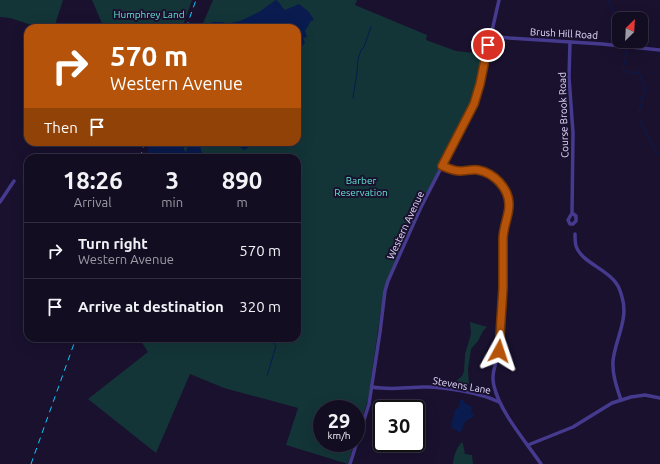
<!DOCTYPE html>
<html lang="en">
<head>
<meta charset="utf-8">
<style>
	:root { --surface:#130d22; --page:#201b2f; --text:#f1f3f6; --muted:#9d9ca5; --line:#322d40 }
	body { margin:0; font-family:Ubuntu,sans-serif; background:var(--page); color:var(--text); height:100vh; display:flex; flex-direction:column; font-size:15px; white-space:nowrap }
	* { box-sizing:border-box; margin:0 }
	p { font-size:13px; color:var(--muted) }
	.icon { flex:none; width:22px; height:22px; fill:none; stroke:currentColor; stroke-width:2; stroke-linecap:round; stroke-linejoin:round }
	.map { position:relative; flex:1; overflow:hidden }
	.panel { position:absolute; left:24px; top:154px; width:277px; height:188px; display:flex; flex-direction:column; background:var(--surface); border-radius:12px; box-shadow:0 4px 16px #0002,0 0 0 1px var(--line) }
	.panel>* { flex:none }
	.guide { position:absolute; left:24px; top:24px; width:277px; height:122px; border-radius:12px; box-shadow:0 4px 16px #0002,0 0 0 1px var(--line); background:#b45309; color:#fff; overflow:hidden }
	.needle { width:26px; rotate:24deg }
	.fabs { position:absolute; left:612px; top:12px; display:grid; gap:8px }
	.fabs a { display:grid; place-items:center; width:36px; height:36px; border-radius:8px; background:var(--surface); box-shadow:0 4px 16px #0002,0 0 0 1px var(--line); font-size:20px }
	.speed { position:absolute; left:313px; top:400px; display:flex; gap:8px; font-size:20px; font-weight:700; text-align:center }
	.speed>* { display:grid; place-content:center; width:52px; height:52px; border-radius:50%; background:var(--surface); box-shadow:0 4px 16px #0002,0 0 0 1px var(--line); line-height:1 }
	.speed small { font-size:10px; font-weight:400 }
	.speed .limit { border:2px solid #111; border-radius:6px; background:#fff; color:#111 }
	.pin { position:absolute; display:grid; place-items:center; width:34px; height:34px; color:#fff; margin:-17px; border:2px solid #fff; border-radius:50%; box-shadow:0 1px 4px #0007 }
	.me { position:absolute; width:44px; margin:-22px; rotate:5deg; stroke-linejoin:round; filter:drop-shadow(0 0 3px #0008) }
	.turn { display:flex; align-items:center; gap:14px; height:84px; padding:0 20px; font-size:18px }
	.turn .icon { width:52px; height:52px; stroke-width:2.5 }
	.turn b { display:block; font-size:28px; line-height:34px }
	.then { display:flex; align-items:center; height:38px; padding:0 20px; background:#0003; gap:8px; font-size:15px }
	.eta { display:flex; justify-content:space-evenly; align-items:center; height:68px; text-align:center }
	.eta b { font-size:24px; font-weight:700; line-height:28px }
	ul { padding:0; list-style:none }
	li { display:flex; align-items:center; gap:12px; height:56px; padding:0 20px; border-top:1px solid var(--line) }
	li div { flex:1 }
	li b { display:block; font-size:15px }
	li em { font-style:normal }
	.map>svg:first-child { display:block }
	.green { fill:#133538 }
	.water { fill:#091b4f }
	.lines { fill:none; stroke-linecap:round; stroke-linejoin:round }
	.stream { stroke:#091b4f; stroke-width:1 }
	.minor { stroke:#463a8f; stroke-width:3.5 }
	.rail { stroke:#09cbff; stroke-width:1; stroke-dasharray:6 5; stroke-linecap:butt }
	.route-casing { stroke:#753606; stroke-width:10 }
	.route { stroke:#b45309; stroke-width:7 }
	.labels { text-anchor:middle; stroke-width:4; stroke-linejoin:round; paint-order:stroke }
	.park-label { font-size:10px; fill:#62e6d4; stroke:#19112e }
	.street-label { font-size:10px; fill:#e5ddff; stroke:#19112e }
</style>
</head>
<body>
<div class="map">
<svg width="660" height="464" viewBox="0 0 660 464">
	<rect width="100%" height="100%" fill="#19112e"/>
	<g class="green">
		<polygon points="0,0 63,0 54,28 41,28 10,18 0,17"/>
		<polygon points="92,0 192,0 182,28 112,28 106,25 104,28"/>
		<polygon points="213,0 357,0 355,5 427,35 426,40 456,51 486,54 474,104 451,147 388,281 381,309 368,400 356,437 356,409 322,409 322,443 354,443 348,464 286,445 298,408 224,388 190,374 156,453 88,399 148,352 139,338 297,338 297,158 146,158 153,142 297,142 297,28 201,28"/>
		<polygon points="470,322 487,327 483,331 478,341 471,349 468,369 469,385 465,387 456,384 456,381 462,376 464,371 465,354 471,334"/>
		<path d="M 462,442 L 463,444 L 465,454 L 472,455 L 473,464 L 453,464 C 453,457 457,447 462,442 Z"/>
	</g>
	<g class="water">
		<path d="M 276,0 C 281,3 281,7 285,10 L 299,4 L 309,12 L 314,20 L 311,21 L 305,31 L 307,37 L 303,38 L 305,43 L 302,46 L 297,47 L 297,28 L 210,28 L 212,22 L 223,22 L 225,24 L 240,21 L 259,12 Z"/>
		<path d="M 150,142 L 184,142 L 184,150 L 186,152 L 188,146 L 194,147 L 196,142 L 202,142 C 199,146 201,151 203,155 L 202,158 L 145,158 Z"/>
		<polygon points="241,142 251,142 248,146 248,148 244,150 240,147"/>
		<path d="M 460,400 L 463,400 L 465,403 L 472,407 L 471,413 L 474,415 L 474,416 C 471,419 466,419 464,424 C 462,428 463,429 460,433 L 451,427 L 454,411 L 459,407 Z"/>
	</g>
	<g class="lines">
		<g class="stream">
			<polyline points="608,0 619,23"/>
			<polyline points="625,41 625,42"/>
			<polyline points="625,49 627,52 623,69 631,75 634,72 639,73 645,89 639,112"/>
			<polyline points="353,98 357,72 358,59 361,50 364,47 371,27"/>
			<polyline points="639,119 658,155"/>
			<polyline points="262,338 274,343 276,346 267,376"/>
		</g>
		<g class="minor">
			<polyline points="491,36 509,38 602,44 660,50"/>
			<polyline points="570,42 569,77 573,133 572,213 568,220 570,224 573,224 576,221 576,216 572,213"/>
			<path d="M 442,166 C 447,168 453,171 460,171 C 466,171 472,169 478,170 C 495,173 512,190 509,208 C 507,219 503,228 503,239 C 504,274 503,310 500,345 C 499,360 490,371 494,386 C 500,412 526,442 541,464"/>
			<polyline points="0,202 14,181"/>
			<path d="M 575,234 C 575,237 575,242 576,246 C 581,262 607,269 616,283 C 619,287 621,293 622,297 C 629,319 615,340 613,361 C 612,374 617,388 621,400"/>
			<path d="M 372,387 C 389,390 405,388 422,387 C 443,386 481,393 499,402"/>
			<polyline points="528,445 573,427 612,403 631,397 645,395 660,398"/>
			<polyline points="350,464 369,404 380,332 385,291 388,281 420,209 474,104 480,83 499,0"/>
		</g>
		<g class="rail">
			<polyline points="186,28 196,0"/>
			<polyline points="140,158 145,142"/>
			<polyline points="31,464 76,338"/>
		</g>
	</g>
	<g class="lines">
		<g class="route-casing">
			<path id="route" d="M 488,45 L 480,84 L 474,104 L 442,166 C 448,168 453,171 460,171 C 466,171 472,169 478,170 C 494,173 509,188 509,205 C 509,216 503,227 503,239 L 503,288 L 499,351"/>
		</g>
		<use href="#route" class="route"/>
	</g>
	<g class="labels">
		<g class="park-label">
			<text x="149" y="18">Humphrey Land</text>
			<text x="361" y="184">Barber<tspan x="361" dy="12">Reservation</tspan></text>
		</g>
		<g class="street-label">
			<text transform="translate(564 33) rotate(3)" y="4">Brush Hill Road</text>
			<text transform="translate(563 115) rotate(-92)" y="4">Course Brook Road</text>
			<text transform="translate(405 225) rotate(-65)" y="4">Western Avenue</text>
			<text transform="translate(462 385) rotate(10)" y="4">Stevens Lane</text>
		</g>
	</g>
</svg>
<div class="fabs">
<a><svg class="needle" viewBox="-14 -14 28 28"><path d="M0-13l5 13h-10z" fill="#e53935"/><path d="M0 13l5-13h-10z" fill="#9d9ca5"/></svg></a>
</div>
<div class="speed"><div>29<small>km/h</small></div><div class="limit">30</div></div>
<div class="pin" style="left:488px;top:45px;background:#d93025"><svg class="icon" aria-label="arrive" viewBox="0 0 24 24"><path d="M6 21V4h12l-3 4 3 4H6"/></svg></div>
<svg class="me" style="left:499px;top:351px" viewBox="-20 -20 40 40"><path d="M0-17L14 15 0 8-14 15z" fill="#b45309" stroke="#fff" stroke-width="4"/></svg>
<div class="guide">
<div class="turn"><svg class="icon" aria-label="right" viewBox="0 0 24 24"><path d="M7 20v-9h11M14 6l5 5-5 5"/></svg><div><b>570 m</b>Western Avenue</div></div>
<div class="then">Then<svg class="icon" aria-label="arrive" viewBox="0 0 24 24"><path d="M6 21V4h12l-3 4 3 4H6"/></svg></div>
</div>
<section class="panel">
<div class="eta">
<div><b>18:26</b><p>Arrival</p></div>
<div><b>3</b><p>min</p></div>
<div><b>890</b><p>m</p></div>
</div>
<ul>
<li><svg class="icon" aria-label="right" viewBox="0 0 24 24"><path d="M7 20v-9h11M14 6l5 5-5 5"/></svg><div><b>Turn right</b><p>Western Avenue</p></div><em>570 m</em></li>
<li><svg class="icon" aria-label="arrive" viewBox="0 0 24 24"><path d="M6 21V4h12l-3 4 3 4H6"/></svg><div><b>Arrive at destination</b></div><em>320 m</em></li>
</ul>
</section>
</div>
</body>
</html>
